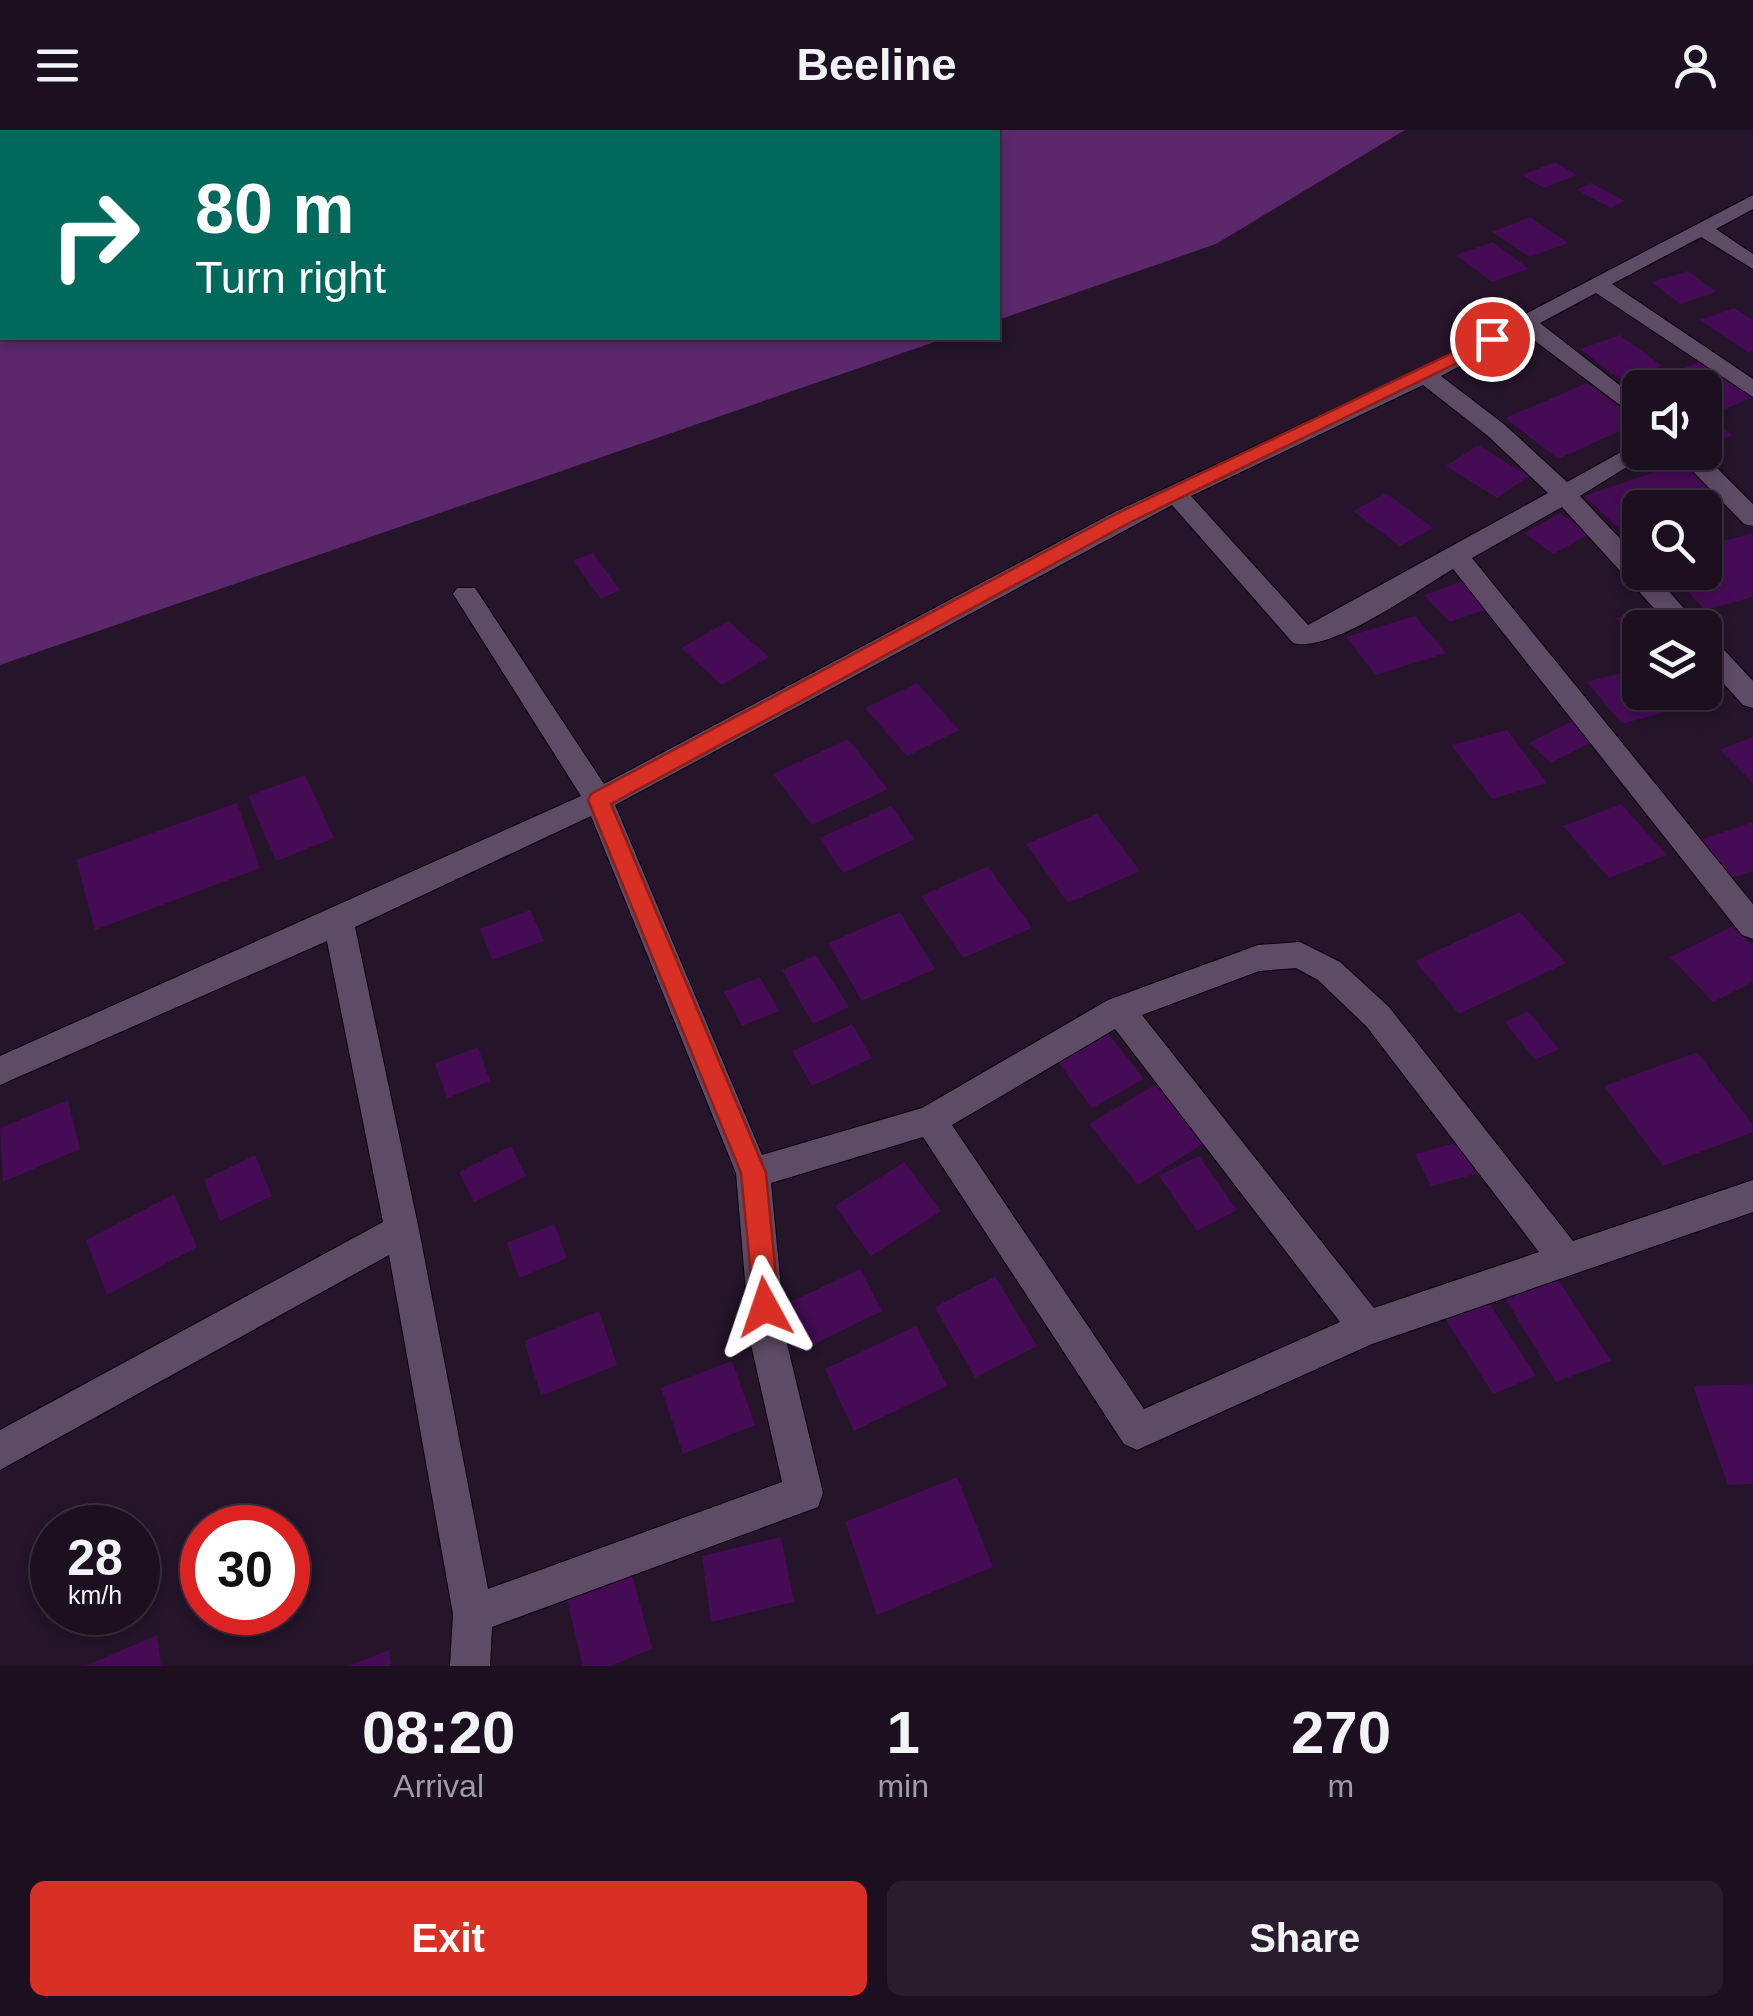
<!DOCTYPE html>
<html lang="en">
<head>
<meta charset="utf-8">
<style>
	:root { --surface:#1c0f20; --page:#291d2d; --text:#f1f3f6; --muted:#a09ca5; --line:#3a2f3e; --accent:#d93025 }
	body { margin:0; font-family:Helvetica,sans-serif; background:var(--page); color:var(--text); height:100vh; display:flex; flex-direction:column; font-size:38px; white-space:nowrap }
	* { box-sizing:border-box; margin:0 }
	p { font-size:32px; color:var(--muted) }
	.icon { flex:none; width:55px; height:55px; fill:none; stroke:currentColor; stroke-width:2; stroke-linecap:round; stroke-linejoin:round }
	.map { position:relative; height:1536px; overflow:hidden }
	.panel { display:flex; flex-direction:column; background:var(--surface); flex:1 }
	.panel>* { flex:none }
	.hud { position:absolute; left:0px; top:0px; width:1000px; height:210px; box-shadow:0 5px 15px #0003,0 0 0 2px var(--line); background:#00695c; color:#fff; overflow:hidden }
	.tools { position:absolute; left:1622px; top:240px; display:grid; gap:20px }
	.tools a { display:grid; place-items:center; width:100px; height:100px; border-radius:15px; background:var(--surface); box-shadow:0 5px 15px #0003,0 0 0 2px var(--line); font-size:50px }
	.speed { position:absolute; left:30px; top:1375px; display:flex; gap:20px; font-size:50px; font-weight:700; text-align:center }
	.speed>* { display:grid; place-content:center; width:130px; height:130px; border-radius:50%; background:var(--surface); box-shadow:0 5px 15px #0003,0 0 0 2px var(--line); line-height:1 }
	.speed small { font-size:25px; font-weight:400 }
	.speed .limit { border:15px solid #d22; background:#fff; color:#111 }
	.pin { position:absolute; display:grid; place-items:center; width:85px; height:85px; color:#fff; margin:-42px; border:5px solid #fff; border-radius:50%; box-shadow:0 2px 10px #0007 }
	.me { position:absolute; width:110px; margin:-55px; rotate:355deg; stroke-linejoin:round; filter:drop-shadow(0 0 8px #0008) }
	.turn { display:flex; align-items:center; gap:35px; height:210px; padding:0 30px; font-size:45px }
	.turn .icon { width:130px; height:130px; stroke-width:2.5 }
	.turn b { display:block; font-size:70px; line-height:85px }
	.eta { display:flex; justify-content:space-evenly; align-items:center; height:170px; text-align:center }
	.eta b { font-size:60px; font-weight:800; line-height:70px }
	.cta { display:flex; gap:20px; margin-top:auto; padding:20px 30px }
	.cta a { flex:1; height:115px; border-radius:15px; background:var(--accent); color:#fff; font-size:40px; font-weight:800; line-height:115px; text-align:center }
	.cta a+a { background:var(--page); color:var(--text) }
	header { display:flex; justify-content:space-between; align-items:center; height:130px; padding:0 30px; background:var(--surface); font-size:45px; font-weight:800 }
	.map>svg:first-child { display:block }
	.green { fill:#5b286c }
	.building { fill:#450c55 }
	.lines { fill:none; stroke-linecap:round; stroke-linejoin:round }
	.minor-casing { stroke:#0d0212; stroke-width:2 }
	.minor { fill:#5e4b65; fill-rule:evenodd }
	.route { fill:#d93025; stroke:#8d1f18; stroke-width:2.5 }
</style>
</head>
<body>
<header><svg class="icon" aria-label="menu" viewBox="0 0 24 24"><path d="M4 6h16M4 12h16M4 18h16"/></svg>Beeline<svg class="icon" aria-label="person" viewBox="0 0 24 24"><circle cx="12" cy="8" r="4"/><path d="M4 21q1-7 8-7t8 7"/></svg></header>
<div class="map">
<svg width="1753" height="1536" viewBox="0 0 1753 1536">
	<rect width="100%" height="100%" fill="#25142a"/>
	<polygon class="green" points="0,0 1405,0 1216,114 998,190 998,2 2,2 2,208 946,208 0,535"/>
	<g class="building">
		<polygon points="1555,32 1577,45 1544,58 1522,45"/>
		<polygon points="1591,53 1625,71 1611,78 1577,60"/>
		<polygon points="1530,87 1568,113 1530,127 1492,102"/>
		<polygon points="1493,112 1529,139 1492,152 1456,125"/>
		<polygon points="1688,141 1716,162 1680,174 1652,152"/>
		<polygon points="1734,178 1753,190 1753,220 1748,222 1700,190"/>
		<polygon points="1620,205 1662,236 1622,251 1580,219"/>
		<polygon points="1701,231 1753,267 1705,288 1705,258 1665,258 1655,250"/>
		<polygon points="1587,253 1640,292 1558,329 1505,288"/>
		<polygon points="1712,289 1733,305 1705,317 1705,292"/>
		<polygon points="1478,315 1529,346 1497,368 1446,336"/>
		<polygon points="1681,333 1720,366 1688,378 1640,378 1640,395 1622,401 1584,366"/>
		<polygon points="1386,363 1433,398 1400,416 1353,381"/>
		<polygon points="1560,383 1590,404 1553,424 1524,403"/>
		<polygon points="1753,403 1753,467 1705,480 1670,442 1705,442 1705,416"/>
		<polygon points="593,423 620,460 601,469 573,431"/>
		<polygon points="1464,451 1490,478 1450,492 1424,465"/>
		<polygon points="1659,475 1682,498 1640,498 1640,513 1616,488"/>
		<polygon points="1415,486 1446,523 1376,545 1346,507"/>
		<polygon points="728,491 769,527 722,555 681,518"/>
		<polygon points="1640,538 1640,562 1705,562 1705,541 1726,565 1622,594 1587,552"/>
		<polygon points="917,553 959,600 907,626 865,578"/>
		<polygon points="1572,591 1595,610 1551,633 1529,613"/>
		<polygon points="1507,600 1547,653 1492,669 1451,615"/>
		<polygon points="1753,607 1753,653 1720,620"/>
		<polygon points="848,609 888,659 812,695 773,644"/>
		<polygon points="305,645 334,708 276,731 248,666"/>
		<polygon points="237,673 260,738 95,800 76,730"/>
		<polygon points="1621,674 1667,725 1609,748 1563,696"/>
		<polygon points="891,676 915,709 843,743 819,708"/>
		<polygon points="1097,684 1140,741 1068,773 1026,714"/>
		<polygon points="1753,692 1753,741 1730,749 1697,711"/>
		<polygon points="988,736 1032,798 963,828 921,766"/>
		<polygon points="530,780 544,811 492,830 480,799"/>
		<polygon points="900,782 935,839 862,871 828,813"/>
		<polygon points="1520,782 1566,833 1459,884 1415,831"/>
		<polygon points="1733,796 1753,816 1753,852 1713,872 1670,827"/>
		<polygon points="816,825 849,877 813,894 782,840"/>
		<polygon points="760,847 779,881 742,896 724,862"/>
		<polygon points="1528,881 1559,919 1535,930 1505,892"/>
		<polygon points="852,894 872,928 812,956 792,921"/>
		<polygon points="1104,898 1144,949 1092,978 1053,925"/>
		<polygon points="478,917 490,951 447,968 435,933"/>
		<polygon points="1697,922 1753,995 1753,1002 1663,1036 1604,956"/>
		<polygon points="1158,953 1206,1012 1138,1055 1089,994"/>
		<polygon points="68,970 80,1019 3,1052 0,998"/>
		<polygon points="1459,1012 1476,1044 1431,1056 1415,1024"/>
		<polygon points="511,1016 526,1046 474,1072 459,1042"/>
		<polygon points="255,1025 272,1066 220,1091 204,1050"/>
		<polygon points="1199,1026 1237,1080 1197,1101 1159,1046"/>
		<polygon points="904,1032 941,1081 871,1126 835,1076"/>
		<polygon points="174,1064 197,1117 107,1165 86,1110"/>
		<polygon points="554,1094 567,1128 519,1148 507,1113"/>
		<polygon points="860,1139 882,1181 798,1222 778,1178"/>
		<polygon points="995,1146 1037,1216 975,1248 935,1177"/>
		<polygon points="1556,1146 1611,1231 1556,1252 1503,1165"/>
		<polygon points="1489,1173 1536,1246 1493,1264 1446,1190"/>
		<polygon points="599,1181 617,1235 541,1266 524,1211"/>
		<polygon points="916,1196 947,1256 854,1301 825,1239"/>
		<polygon points="732,1231 755,1295 683,1324 661,1258"/>
		<polygon points="1753,1254 1753,1354 1728,1355 1693,1256"/>
		<polygon points="957,1347 993,1437 877,1485 845,1392"/>
		<polygon points="781,1407 794,1472 711,1492 702,1426"/>
		<polygon points="632,1444 652,1519 610,1536 583,1536 567,1470"/>
		<polygon points="157,1505 161,1536 85,1536"/>
		<polygon points="389,1520 391,1536 348,1536"/>
	</g>
	<g class="lines">
		<g class="minor-casing">
			<g id="minor">
				<path d="M 1753,65 L 1753,79 L 1716,99 L 1753,124 L 1753,139 L 1701,107 L 1612,154 L 1753,249 L 1753,267 L 1596,163 L 1540,193 L 1640,271 L 1640,290 L 1523,202 L 1441,246 L 1505,295 L 1567,352 L 1632,316 L 1640,313 L 1640,322 L 1651,322 L 1580,366 L 1640,430 L 1640,442 L 1652,442 L 1701,498 L 1672,498 L 1562,377 L 1472,428 L 1753,774 L 1753,809 L 1742,805 L 1453,439 C 1419,459 1330,524 1293,513 L 1172,375 L 615,675 L 762,1025 L 922,978 L 1108,870 L 1258,815 L 1300,812 L 1340,832 L 1389,877 L 1573,1111 L 1753,1050 L 1753,1082 L 1372,1214 L 1137,1320 L 1124,1314 L 923,1007 L 771,1053 L 786,1210 L 823,1363 L 818,1377 L 492,1497 L 490,1536 L 450,1536 L 453,1484 L 389,1125 L 0,1340 L 0,1300 L 383,1092 L 327,811 L 0,955 L 0,926 L 581,666 L 457,470 L 453,464 L 457,458 L 475,458 L 604,654 L 1113,383 L 1422,238 ZM 1423,255 L 1488,306 L 1548,363 L 1308,495 L 1191,366 ZM 591,686 L 736,1043 L 750,1210 L 782,1352 L 488,1459 L 419,1100 L 355,797 ZM 1296,838 L 1318,850 L 1367,897 L 1539,1122 L 1374,1178 L 1142,885 L 1259,841 ZM 1115,899 L 1340,1192 L 1144,1279 L 952,995 Z"/>
				<polygon points="1674,322 1701,322 1753,374 1753,396 1744,394"/>
				<polygon points="1705,506 1714,509 1753,551 1753,578 1743,575 1705,533"/>
			</g>
		</g>
		<use href="#minor" class="minor"/>
	</g>
	<polygon class="route" points="1492,204 1501,209 1498,213 1129,393 611,674 766,1043 779,1177 775,1186 765,1190 755,1186 741,1043 588,670 591,664 1116,384"/>
</svg>
<div class="tools">
<a><svg class="icon" aria-label="sound" viewBox="0 0 24 24"><path d="M4 9h4l5-4v14l-5-4H4zM17 9q2 3 0 6"/></svg></a>
<a><svg class="icon" aria-label="search" viewBox="0 0 24 24"><circle cx="10" cy="10" r="6"/><path d="M15 15l6 6"/></svg></a>
<a><svg class="icon" aria-label="layers" viewBox="0 0 24 24"><path d="M12 4l9 5-9 5-9-5zM3 14l9 5 9-5"/></svg></a>
</div>
<div class="speed"><div>28<small>km/h</small></div><div class="limit">30</div></div>
<div class="pin" style="left:1492px;top:209px;background:#d93025"><svg class="icon" aria-label="arrive" viewBox="0 0 24 24"><path d="M6 21V4h12l-3 4 3 4H6"/></svg></div>
<svg class="me" style="left:765px;top:1177px" viewBox="-20 -20 40 40"><path d="M0-17L14 15 0 8-14 15z" fill="#d93025" stroke="#fff" stroke-width="4"/></svg>
<div class="hud">
<div class="turn"><svg class="icon" aria-label="right" viewBox="0 0 24 24"><path d="M7 20v-9h11M14 6l5 5-5 5"/></svg><div><b>80 m</b>Turn right</div></div>
</div>
</div>
<section class="panel">
<div class="eta">
<div><b>08:20</b><p>Arrival</p></div>
<div><b>1</b><p>min</p></div>
<div><b>270</b><p>m</p></div>
</div>
<div class="cta"><a>Exit</a><a>Share</a></div>
</section>
</body>
</html>
